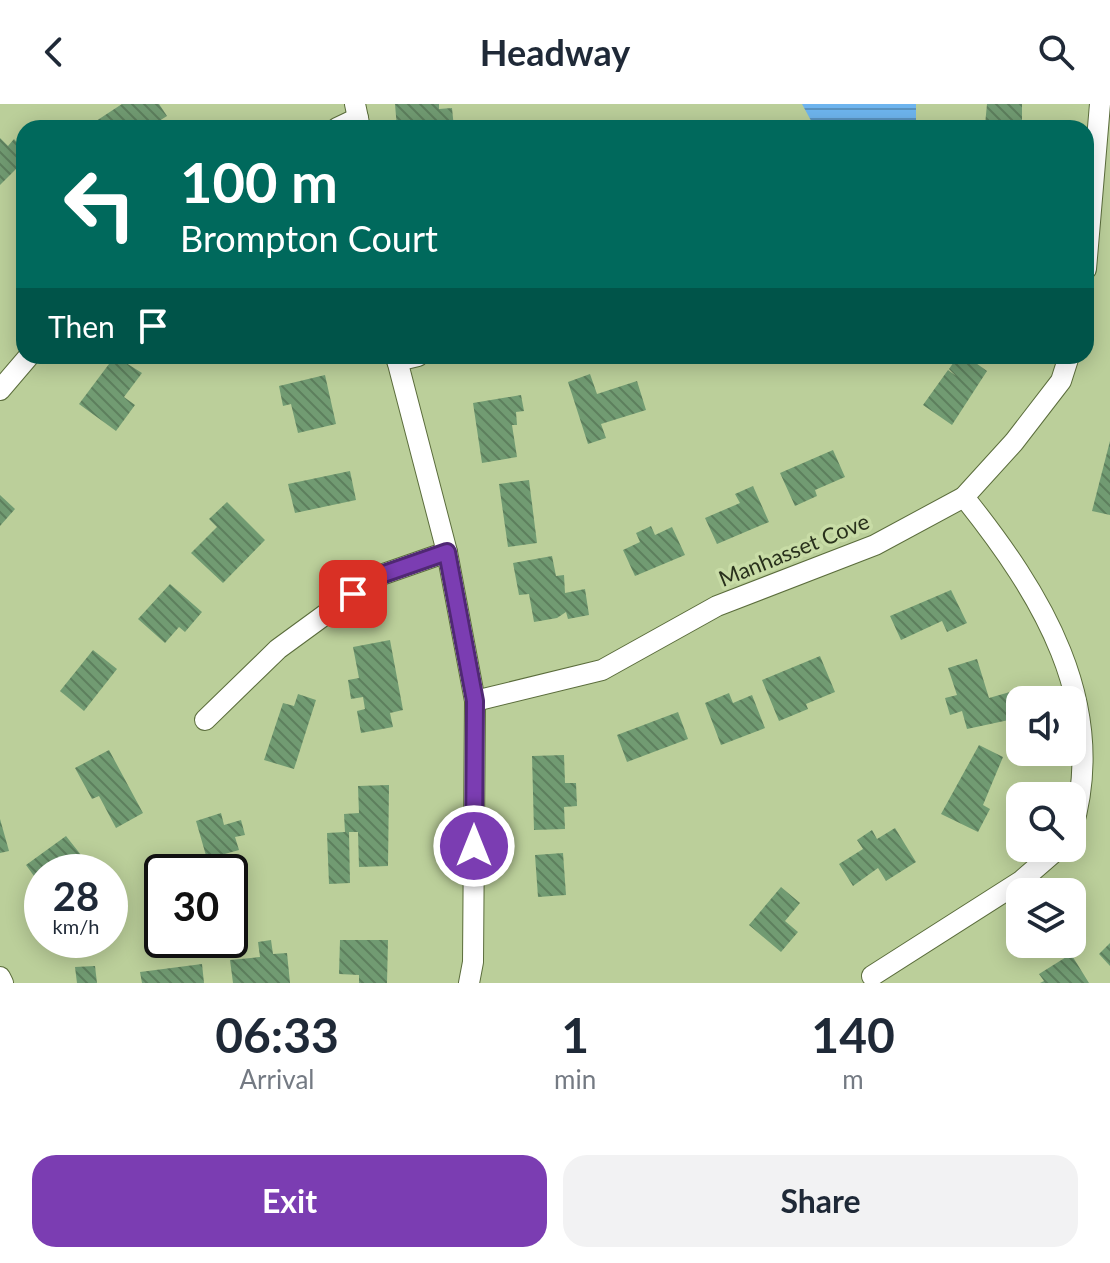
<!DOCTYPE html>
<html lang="en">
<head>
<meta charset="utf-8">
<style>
	:root { --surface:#fff; --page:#f2f2f3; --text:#1f2937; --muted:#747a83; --accent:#7b3db2 }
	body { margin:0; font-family:Lato,sans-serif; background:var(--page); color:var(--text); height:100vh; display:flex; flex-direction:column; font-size:30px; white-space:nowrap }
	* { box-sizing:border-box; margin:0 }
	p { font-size:26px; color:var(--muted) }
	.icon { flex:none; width:44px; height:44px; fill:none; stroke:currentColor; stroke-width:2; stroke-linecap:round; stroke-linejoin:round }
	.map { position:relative; height:879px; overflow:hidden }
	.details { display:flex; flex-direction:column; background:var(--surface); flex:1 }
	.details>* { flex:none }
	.top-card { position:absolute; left:16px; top:16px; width:1078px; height:244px; border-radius:24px; box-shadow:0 4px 20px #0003; background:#00695c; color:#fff; overflow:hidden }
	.fabs { position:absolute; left:1006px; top:582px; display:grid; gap:16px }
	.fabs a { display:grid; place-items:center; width:80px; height:80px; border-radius:16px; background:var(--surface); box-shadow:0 4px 20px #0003; font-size:40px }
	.speed { position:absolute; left:24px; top:750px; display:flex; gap:16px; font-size:40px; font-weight:700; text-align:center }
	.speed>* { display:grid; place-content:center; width:104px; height:104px; border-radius:50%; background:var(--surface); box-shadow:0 4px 20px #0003; line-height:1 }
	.speed small { font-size:20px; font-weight:400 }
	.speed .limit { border:4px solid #111; border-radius:12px; background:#fff; color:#111 }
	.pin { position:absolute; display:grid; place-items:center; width:68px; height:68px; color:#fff; margin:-34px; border-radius:16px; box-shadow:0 4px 12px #0006 }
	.me { position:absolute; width:88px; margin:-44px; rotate:0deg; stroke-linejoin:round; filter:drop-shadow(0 0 6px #0008) }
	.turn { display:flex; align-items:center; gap:28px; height:168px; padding:0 32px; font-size:36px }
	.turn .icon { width:104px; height:104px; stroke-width:2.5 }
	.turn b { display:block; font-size:56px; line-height:68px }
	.then { display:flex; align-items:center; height:76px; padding:0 32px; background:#0003; gap:16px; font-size:30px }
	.eta { display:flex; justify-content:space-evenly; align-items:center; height:136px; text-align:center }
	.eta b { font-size:48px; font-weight:700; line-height:56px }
	.primary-button { display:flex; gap:16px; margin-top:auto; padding:16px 32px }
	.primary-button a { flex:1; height:92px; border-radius:24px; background:var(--accent); color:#fff; font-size:32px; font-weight:700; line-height:92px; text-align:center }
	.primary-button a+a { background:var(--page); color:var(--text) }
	header { display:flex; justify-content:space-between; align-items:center; height:104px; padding:0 32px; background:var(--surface); font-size:36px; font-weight:700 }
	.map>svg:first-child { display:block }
	.water { fill:url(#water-rules) }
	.building { fill:url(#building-back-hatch) }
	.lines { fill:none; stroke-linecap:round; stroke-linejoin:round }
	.street-casing { stroke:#5b6d3c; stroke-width:22 }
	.street { stroke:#fff; stroke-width:20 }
	.route-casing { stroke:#502874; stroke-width:20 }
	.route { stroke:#7b3db2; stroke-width:14 }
	.labels { text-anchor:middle; stroke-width:7; stroke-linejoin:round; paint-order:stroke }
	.street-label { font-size:22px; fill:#29311c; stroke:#c8dca6 }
</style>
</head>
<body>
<header><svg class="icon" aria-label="back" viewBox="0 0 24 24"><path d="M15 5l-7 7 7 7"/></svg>Headway<svg class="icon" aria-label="search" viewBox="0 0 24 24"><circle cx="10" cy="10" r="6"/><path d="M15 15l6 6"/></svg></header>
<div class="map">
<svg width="1110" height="879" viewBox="0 0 1110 879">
	<defs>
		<pattern id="water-rules" width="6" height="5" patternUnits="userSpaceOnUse" patternTransform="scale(2)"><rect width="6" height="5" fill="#6eb5ef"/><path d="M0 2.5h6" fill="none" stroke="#5a94c1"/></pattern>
		<pattern id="building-back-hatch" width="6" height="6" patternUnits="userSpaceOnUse" patternTransform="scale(2)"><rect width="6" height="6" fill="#719b72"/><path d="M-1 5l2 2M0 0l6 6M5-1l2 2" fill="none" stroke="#5d7f5d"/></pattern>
	</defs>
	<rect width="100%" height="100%" fill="#bbcf9a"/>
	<polygon class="water" points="802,0 916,0 916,24 815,24"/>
	<g class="building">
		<polygon points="122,0 159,0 167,12 148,24 96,24 93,19"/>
		<polygon points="395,0 439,0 439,5 452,4 454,24 397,24"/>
		<polygon points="987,0 1022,0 1022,24 975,24 975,20 985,21"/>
		<polygon points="0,34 8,42 14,35 24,46 24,57 0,81"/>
		<polygon points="115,252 142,269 124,293 135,301 116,327 79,300"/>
		<polygon points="958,252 966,252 987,267 952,321 923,301 948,266 956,272 949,265"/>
		<polygon points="590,270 597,290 637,277 646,306 601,320 606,334 588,340 568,278"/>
		<polygon points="325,271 336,320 298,329 291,300 283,302 279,282"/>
		<polygon points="521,291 524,307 516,308 517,321 512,321 517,353 482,359 473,299"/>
		<polygon points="1110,337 1110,411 1092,407"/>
		<polygon points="833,346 845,373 815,386 817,392 795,402 780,369"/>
		<polygon points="350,367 356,396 295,409 288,380"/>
		<polygon points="529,376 537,439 508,443 499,380"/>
		<polygon points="753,382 769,418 717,440 705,414 740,399 735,390"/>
		<polygon points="0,391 15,405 0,422"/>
		<polygon points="227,398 265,436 223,479 191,449 217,423 209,415"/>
		<polygon points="651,422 655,431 672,423 685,451 635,472 623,446 640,438 636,429"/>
		<polygon points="552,452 556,472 564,471 565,489 585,485 589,511 568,515 566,508 557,514 534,518 529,490 519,491 513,459"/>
		<polygon points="170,480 202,508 185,528 179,523 165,539 138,515"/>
		<polygon points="951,486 967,519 947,528 942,517 901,536 890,512"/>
		<polygon points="390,536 403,606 390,609 393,623 361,629 357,607 365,605 363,593 351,595 348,576 359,574 353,543"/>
		<polygon points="93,546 117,565 84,607 60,587"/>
		<polygon points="820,552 835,588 806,600 808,605 779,617 762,576"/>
		<polygon points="977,555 989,594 1010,588 1018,614 967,625 962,607 950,611 945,594 957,591 948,564"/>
		<polygon points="729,589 733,599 752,591 765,624 721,641 705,599"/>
		<polygon points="298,590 316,596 294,665 264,656 283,599 294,602"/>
		<polygon points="678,608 688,635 627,658 617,631"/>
		<polygon points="979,641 1003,653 983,701 990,705 978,728 941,710"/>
		<polygon points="109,646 143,709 116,724 99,692 92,695 75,664"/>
		<polygon points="564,651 565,679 576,679 577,702 564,703 565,725 534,726 532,652"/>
		<polygon points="389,681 388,762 359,763 358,728 349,728 350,779 329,780 327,729 345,728 344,710 359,709 358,682"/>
		<polygon points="221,709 224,721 241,716 245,731 235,733 239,746 207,755 196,717"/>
		<polygon points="0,715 9,747 0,749"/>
		<polygon points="895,724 916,758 886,777 878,764 853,782 839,760 863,745 857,736 872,726 877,735"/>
		<polygon points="66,732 81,751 75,755 84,768 42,768 42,783 26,761"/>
		<polygon points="563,749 566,791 538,793 535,751"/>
		<polygon points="781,783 800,799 785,817 798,828 781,848 749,821"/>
		<polygon points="271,836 273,850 287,849 290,879 233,879 230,856 260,853 258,838"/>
		<polygon points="340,836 388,836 387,879 359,879 359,871 339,870"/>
		<polygon points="1110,839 1110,862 1099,850"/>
		<polygon points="1071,850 1089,879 1040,879 1044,877 1039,870"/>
		<polygon points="202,860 204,879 142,879 140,868"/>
		<polygon points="95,862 97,879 77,879 75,863"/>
	</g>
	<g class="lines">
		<g class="street-casing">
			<g id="street">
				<polyline points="355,0 360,24"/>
				<polyline points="337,24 358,14"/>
				<polyline points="1086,165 1100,0"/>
				<polyline points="396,252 447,448 475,597 473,858 469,879"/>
				<polyline points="397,257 418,252"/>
				<polyline points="0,286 29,252"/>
				<path d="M 964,393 C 1040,488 1110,599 1072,726"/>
				<polyline points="475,597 602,566 717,502 875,441 964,393 1014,338 1061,277 1069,252"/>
				<polyline points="205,616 278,545 378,472 447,448"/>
				<polyline points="872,872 1021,777 1059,744"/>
				<polyline points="0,873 3,879"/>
			</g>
		</g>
		<use href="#street" class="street"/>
	</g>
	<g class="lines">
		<g class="route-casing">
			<polyline id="route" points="353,490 378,472 447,448 475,597 474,742"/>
		</g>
		<use href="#route" class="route"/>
	</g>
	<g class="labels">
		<g class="street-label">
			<text transform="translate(794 446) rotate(-22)" y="8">Manhasset Cove</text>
		</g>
	</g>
</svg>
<div class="fabs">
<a><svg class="icon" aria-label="sound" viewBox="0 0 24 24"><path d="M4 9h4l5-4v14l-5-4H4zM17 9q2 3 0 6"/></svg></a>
<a><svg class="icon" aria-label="search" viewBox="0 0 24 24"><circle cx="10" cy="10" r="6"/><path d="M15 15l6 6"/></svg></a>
<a><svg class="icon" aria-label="layers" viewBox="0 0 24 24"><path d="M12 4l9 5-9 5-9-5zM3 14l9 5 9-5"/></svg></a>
</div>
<div class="speed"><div>28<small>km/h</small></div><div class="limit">30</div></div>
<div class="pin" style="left:353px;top:490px;background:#d93025"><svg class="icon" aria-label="arrive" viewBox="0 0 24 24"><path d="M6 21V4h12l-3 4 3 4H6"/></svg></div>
<svg class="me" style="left:474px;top:742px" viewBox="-20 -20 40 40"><circle r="17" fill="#7b3db2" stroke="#fff" stroke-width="3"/><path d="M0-11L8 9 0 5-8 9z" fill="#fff"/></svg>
<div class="top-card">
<div class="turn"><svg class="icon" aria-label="left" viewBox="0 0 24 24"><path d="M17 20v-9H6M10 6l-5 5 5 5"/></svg><div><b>100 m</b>Brompton Court</div></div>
<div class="then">Then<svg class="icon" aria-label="arrive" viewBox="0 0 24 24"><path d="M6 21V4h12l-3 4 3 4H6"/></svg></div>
</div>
</div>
<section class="details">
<div class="eta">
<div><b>06:33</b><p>Arrival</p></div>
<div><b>1</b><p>min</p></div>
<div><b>140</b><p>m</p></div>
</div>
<div class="primary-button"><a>Exit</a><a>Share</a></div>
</section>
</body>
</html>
